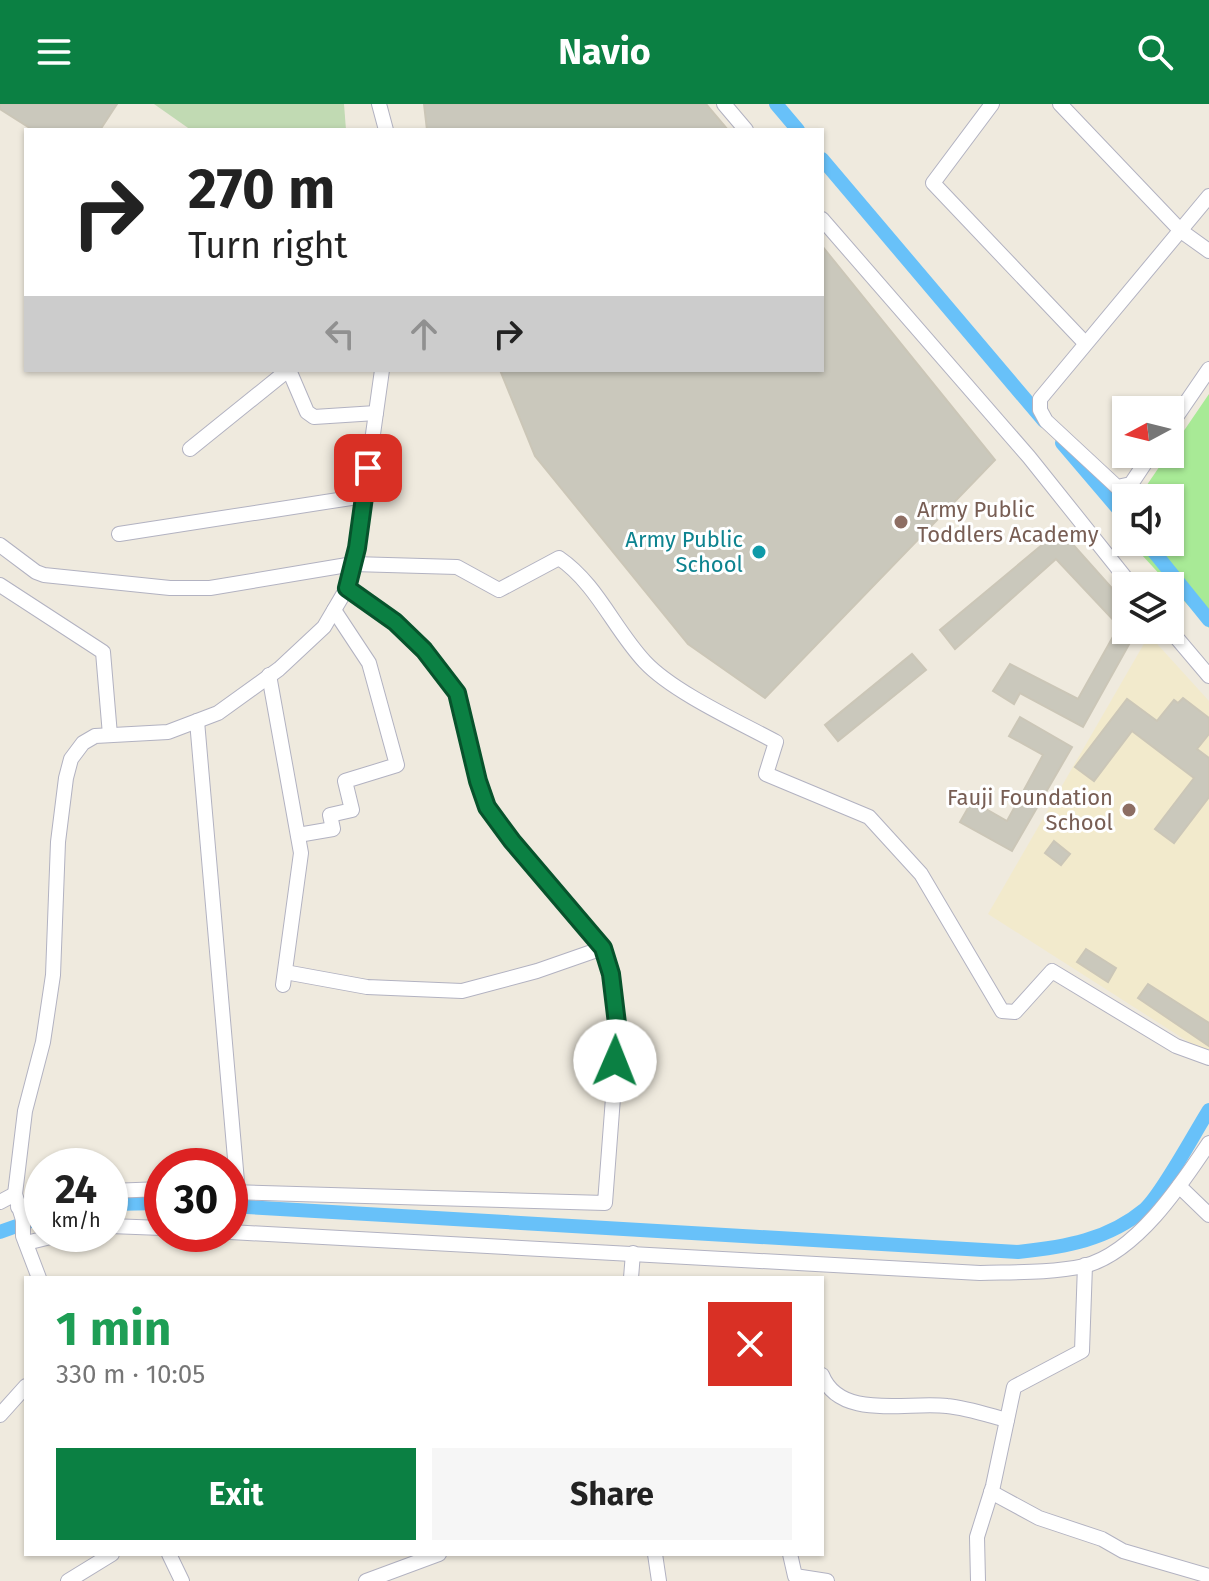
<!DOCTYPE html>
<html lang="en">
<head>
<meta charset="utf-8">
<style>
	:root { --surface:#fff; --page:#f6f6f6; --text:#222; --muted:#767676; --accent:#0b8043 }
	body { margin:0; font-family:"Fira Sans",sans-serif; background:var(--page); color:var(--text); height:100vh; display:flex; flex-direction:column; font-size:30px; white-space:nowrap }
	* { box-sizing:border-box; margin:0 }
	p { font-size:26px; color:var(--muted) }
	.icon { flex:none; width:44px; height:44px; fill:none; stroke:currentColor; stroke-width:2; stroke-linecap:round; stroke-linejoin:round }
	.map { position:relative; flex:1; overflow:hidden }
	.details { position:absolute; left:24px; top:1172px; width:800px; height:280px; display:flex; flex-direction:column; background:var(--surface); border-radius:0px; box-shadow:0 2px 6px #0004 }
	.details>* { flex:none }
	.hud { position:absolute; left:24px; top:24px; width:800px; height:244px; border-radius:0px; box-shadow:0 2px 6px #0004; background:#fff; color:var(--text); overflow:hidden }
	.needle { width:52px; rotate:263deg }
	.tools { position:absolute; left:1112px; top:292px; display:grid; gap:16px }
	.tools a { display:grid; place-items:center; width:72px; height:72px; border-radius:0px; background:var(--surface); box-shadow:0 2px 6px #0004; font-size:40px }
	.speed { position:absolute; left:24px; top:1044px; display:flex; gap:16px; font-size:40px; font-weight:700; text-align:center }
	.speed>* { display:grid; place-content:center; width:104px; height:104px; border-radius:50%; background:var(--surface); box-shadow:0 2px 6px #0004; line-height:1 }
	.speed small { font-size:20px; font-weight:400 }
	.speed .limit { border:12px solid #d22; background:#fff; color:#111 }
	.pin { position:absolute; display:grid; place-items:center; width:68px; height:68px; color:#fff; margin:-34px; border-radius:16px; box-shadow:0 4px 12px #0006 }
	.me { position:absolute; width:88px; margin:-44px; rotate:1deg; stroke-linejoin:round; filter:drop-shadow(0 0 6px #0008) }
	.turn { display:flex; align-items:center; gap:28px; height:168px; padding:0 32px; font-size:36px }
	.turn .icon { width:104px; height:104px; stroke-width:2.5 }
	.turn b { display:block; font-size:56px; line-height:68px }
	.lanes { display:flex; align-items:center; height:76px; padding:0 32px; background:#0003; justify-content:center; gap:40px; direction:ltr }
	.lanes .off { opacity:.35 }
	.round { display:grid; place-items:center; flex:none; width:84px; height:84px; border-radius:0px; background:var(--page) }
	.head { display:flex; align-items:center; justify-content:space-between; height:136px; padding:0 32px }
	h1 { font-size:48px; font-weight:700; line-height:60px; color:#1e9e55 }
	.cta { display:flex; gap:16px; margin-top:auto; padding:16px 32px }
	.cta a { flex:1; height:92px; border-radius:0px; background:var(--accent); color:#fff; font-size:32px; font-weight:700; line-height:92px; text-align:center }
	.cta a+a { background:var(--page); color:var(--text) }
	header { display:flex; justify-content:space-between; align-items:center; height:104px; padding:0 32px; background:var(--accent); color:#fff; font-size:36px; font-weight:700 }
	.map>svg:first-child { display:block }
	.education { fill:#f2eacc }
	.green { fill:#a8ea96 }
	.cemetery { fill:#c1dab3 }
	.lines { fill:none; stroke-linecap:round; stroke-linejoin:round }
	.canal { stroke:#68c1f9; stroke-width:14 }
	.building { fill:#cac8bc; stroke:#cbc6b7; stroke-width:2 }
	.street-casing { stroke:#b2b2c1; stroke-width:16 }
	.street { stroke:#fff; stroke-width:14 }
	.route-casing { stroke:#07532c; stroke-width:20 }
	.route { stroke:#0b8043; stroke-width:14 }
	.education-dot { fill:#8d6e63; stroke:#fff; stroke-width:3 }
	.culture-dot { fill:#0f9aa8; stroke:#fff; stroke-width:3 }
	.labels { text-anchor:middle; stroke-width:6; stroke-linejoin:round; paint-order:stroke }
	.education-label { font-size:22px; fill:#785e54; stroke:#fff; text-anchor:start }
	.culture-label { font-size:22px; fill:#0d838f; stroke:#fff; text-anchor:end }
</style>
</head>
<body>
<header><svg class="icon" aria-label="menu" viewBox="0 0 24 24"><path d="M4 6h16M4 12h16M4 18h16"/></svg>Navio<svg class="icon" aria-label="search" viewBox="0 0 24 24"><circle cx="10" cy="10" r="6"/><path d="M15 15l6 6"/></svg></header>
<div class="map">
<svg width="1209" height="1477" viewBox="0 0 1209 1477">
	<rect width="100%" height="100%" fill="#efeade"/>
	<polygon class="education" points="1149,531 1209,597 1209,951 988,810"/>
	<polygon class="green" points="1209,290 1209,524 1130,438 1170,438 1170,394 1138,394"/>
	<polygon class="cemetery" points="154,0 344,0 346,26 191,26"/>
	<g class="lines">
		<g class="canal">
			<polyline points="776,0 798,26"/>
			<polyline points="822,55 1044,317"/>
			<polyline points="1062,339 1126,414"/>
			<polyline points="1146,438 1209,516"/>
			<polyline points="110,1100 162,1099"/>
			<path d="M 230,1102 L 1018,1148 C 1065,1143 1108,1136 1145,1105 C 1162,1090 1195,1028 1209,1006"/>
			<polyline points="0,1128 42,1113"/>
		</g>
	</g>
	<g class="building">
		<polygon points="0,0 117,0 100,26 33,26 0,5"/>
		<polygon points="424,0 706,0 728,26 427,26"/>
		<polygon points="822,142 995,356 765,594 688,540 535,352 500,266 822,266"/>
		<polygon points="1060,426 1126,500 1126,526 1137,526 1083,623 1020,589 1014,600 993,587 1010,560 1078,595 1119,522 1056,455 955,545 940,526"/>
		<polygon points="912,550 926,566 838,637 825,621"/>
		<polygon points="1183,594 1209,614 1209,630 1197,645 1209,654 1209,693 1174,739 1155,725 1194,674 1132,627 1094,677 1075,663 1127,595 1157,617 1174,596 1178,599"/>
		<polygon points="1020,613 1072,643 1012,747 960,718 972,697 1007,717 1043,651 1009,632"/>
		<polygon points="1054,737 1070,750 1061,761 1045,749"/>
		<polygon points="1086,845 1116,864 1108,878 1077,858"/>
		<polygon points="1148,880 1209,919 1209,942 1138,894"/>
	</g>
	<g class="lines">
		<g class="street-casing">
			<g id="street">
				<polyline points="379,0 386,26"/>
				<polyline points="724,0 746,26"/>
				<polyline points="992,0 933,79 1085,239"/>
				<polyline points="1060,0 1181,127 1209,147"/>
				<polyline points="822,115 1029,353 1132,482"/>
				<polyline points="289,266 307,308 314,313 376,309"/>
				<polyline points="1170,322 1209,265"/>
				<polyline points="190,345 288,266"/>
				<polyline points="1151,350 1131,380 1117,383 1046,317 1040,306 1040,295 1209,92"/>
				<polyline points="119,430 364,392"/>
				<path d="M 0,441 L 36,468 L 44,471 L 170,484 L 210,484 L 353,460 L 457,463 L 499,486 L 559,454 C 597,480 614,525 645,558 C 673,588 739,618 776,638 L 766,670 L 869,713 L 921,770 L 1002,907 L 1015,908 L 1052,867 L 1176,942 L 1209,954"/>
				<polyline points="0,481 103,548 110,631"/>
				<polyline points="1170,526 1209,572"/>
				<polyline points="269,571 301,749 283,881"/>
				<polyline points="197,617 238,1089"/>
				<polyline points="298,731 333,725 330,711 352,706 345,677 397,661 369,559 334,506"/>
				<polyline points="285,868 367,883 462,887 537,867 603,844"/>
				<polyline points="1179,1082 1209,1111"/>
				<polyline points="110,1087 162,1085"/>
				<polyline points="230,1088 605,1099 618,928 611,870 603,844 512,737 487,703 478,677 457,589 424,546 395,518 347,484"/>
				<polyline points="0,1098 15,1090"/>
				<polyline points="18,1103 42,1098"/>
				<polyline points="110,1122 162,1124"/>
				<path d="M 230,1128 L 980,1169 C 1014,1168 1051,1169 1084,1162 C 1136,1149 1181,1081 1209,1039"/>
				<polyline points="26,1139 63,1130"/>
				<polyline points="39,1174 23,1132 23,1116 15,1090 25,1007 43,938 53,871 58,738 66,674 71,655 83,639 95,632 168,628 218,609 279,565 324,523 347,484 357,444 382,266"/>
				<polyline points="631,1174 633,1149"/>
				<path d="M 822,1271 C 840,1317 909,1297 947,1302 C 967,1304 988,1311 1007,1316"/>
				<polyline points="0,1311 26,1282"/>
				<polyline points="991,1388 1039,1414 1102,1435 1123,1447 1209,1472"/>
				<polyline points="169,1450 182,1477"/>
				<polyline points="655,1450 659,1477"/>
				<polyline points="790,1450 795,1472 827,1477"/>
				<polyline points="68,1477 112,1450"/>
				<polyline points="366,1477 439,1450"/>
				<polyline points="978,1477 977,1433 993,1382 1014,1283 1082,1247 1085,1161"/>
			</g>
		</g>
		<use href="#street" class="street"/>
	</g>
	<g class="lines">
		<g class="route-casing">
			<polyline id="route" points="368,364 357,444 347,484 395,518 424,546 457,589 478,677 487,703 512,737 603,844 611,870 618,928 615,957"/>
		</g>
		<use href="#route" class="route"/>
	</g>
	<g class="education-dot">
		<circle cx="901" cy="418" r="8"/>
		<circle cx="1129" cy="706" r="8"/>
	</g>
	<circle class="culture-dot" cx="759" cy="448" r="8"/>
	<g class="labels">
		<g class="education-label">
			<text x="917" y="413">Army Public<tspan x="917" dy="25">Toddlers Academy</tspan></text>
			<text x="1113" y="701" text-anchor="end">Fauji Foundation<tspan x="1113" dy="25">School</tspan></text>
		</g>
		<g class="culture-label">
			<text x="743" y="443">Army Public<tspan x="743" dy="25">School</tspan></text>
		</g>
	</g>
</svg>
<div class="tools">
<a><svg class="needle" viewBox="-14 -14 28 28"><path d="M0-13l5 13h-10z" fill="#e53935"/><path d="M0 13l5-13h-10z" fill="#767676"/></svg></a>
<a><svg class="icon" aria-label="sound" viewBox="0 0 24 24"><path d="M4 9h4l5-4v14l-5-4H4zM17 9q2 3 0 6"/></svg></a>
<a><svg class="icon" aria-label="layers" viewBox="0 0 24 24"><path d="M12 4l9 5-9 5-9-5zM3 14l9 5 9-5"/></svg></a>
</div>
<div class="speed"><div>24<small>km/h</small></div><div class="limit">30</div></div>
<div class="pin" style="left:368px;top:364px;background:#d93025"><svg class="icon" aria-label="arrive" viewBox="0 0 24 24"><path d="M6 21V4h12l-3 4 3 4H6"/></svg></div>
<svg class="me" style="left:615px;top:957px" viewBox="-20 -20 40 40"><circle r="19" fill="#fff"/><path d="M0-13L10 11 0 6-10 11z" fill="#0b8043"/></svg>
<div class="hud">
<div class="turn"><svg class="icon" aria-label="right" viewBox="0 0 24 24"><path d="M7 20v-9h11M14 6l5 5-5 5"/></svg><div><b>270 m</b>Turn right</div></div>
<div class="lanes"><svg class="icon off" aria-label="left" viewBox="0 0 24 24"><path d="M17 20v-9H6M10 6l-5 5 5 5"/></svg><svg class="icon off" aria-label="ahead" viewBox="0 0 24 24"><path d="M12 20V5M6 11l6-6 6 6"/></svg><svg class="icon" aria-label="right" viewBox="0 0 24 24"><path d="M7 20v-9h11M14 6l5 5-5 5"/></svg></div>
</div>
<section class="details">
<div class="head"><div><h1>1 min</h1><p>330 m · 10:05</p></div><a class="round" style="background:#d93025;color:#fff"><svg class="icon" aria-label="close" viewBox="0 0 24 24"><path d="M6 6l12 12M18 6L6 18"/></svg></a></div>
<div class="cta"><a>Exit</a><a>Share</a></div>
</section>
</div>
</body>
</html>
